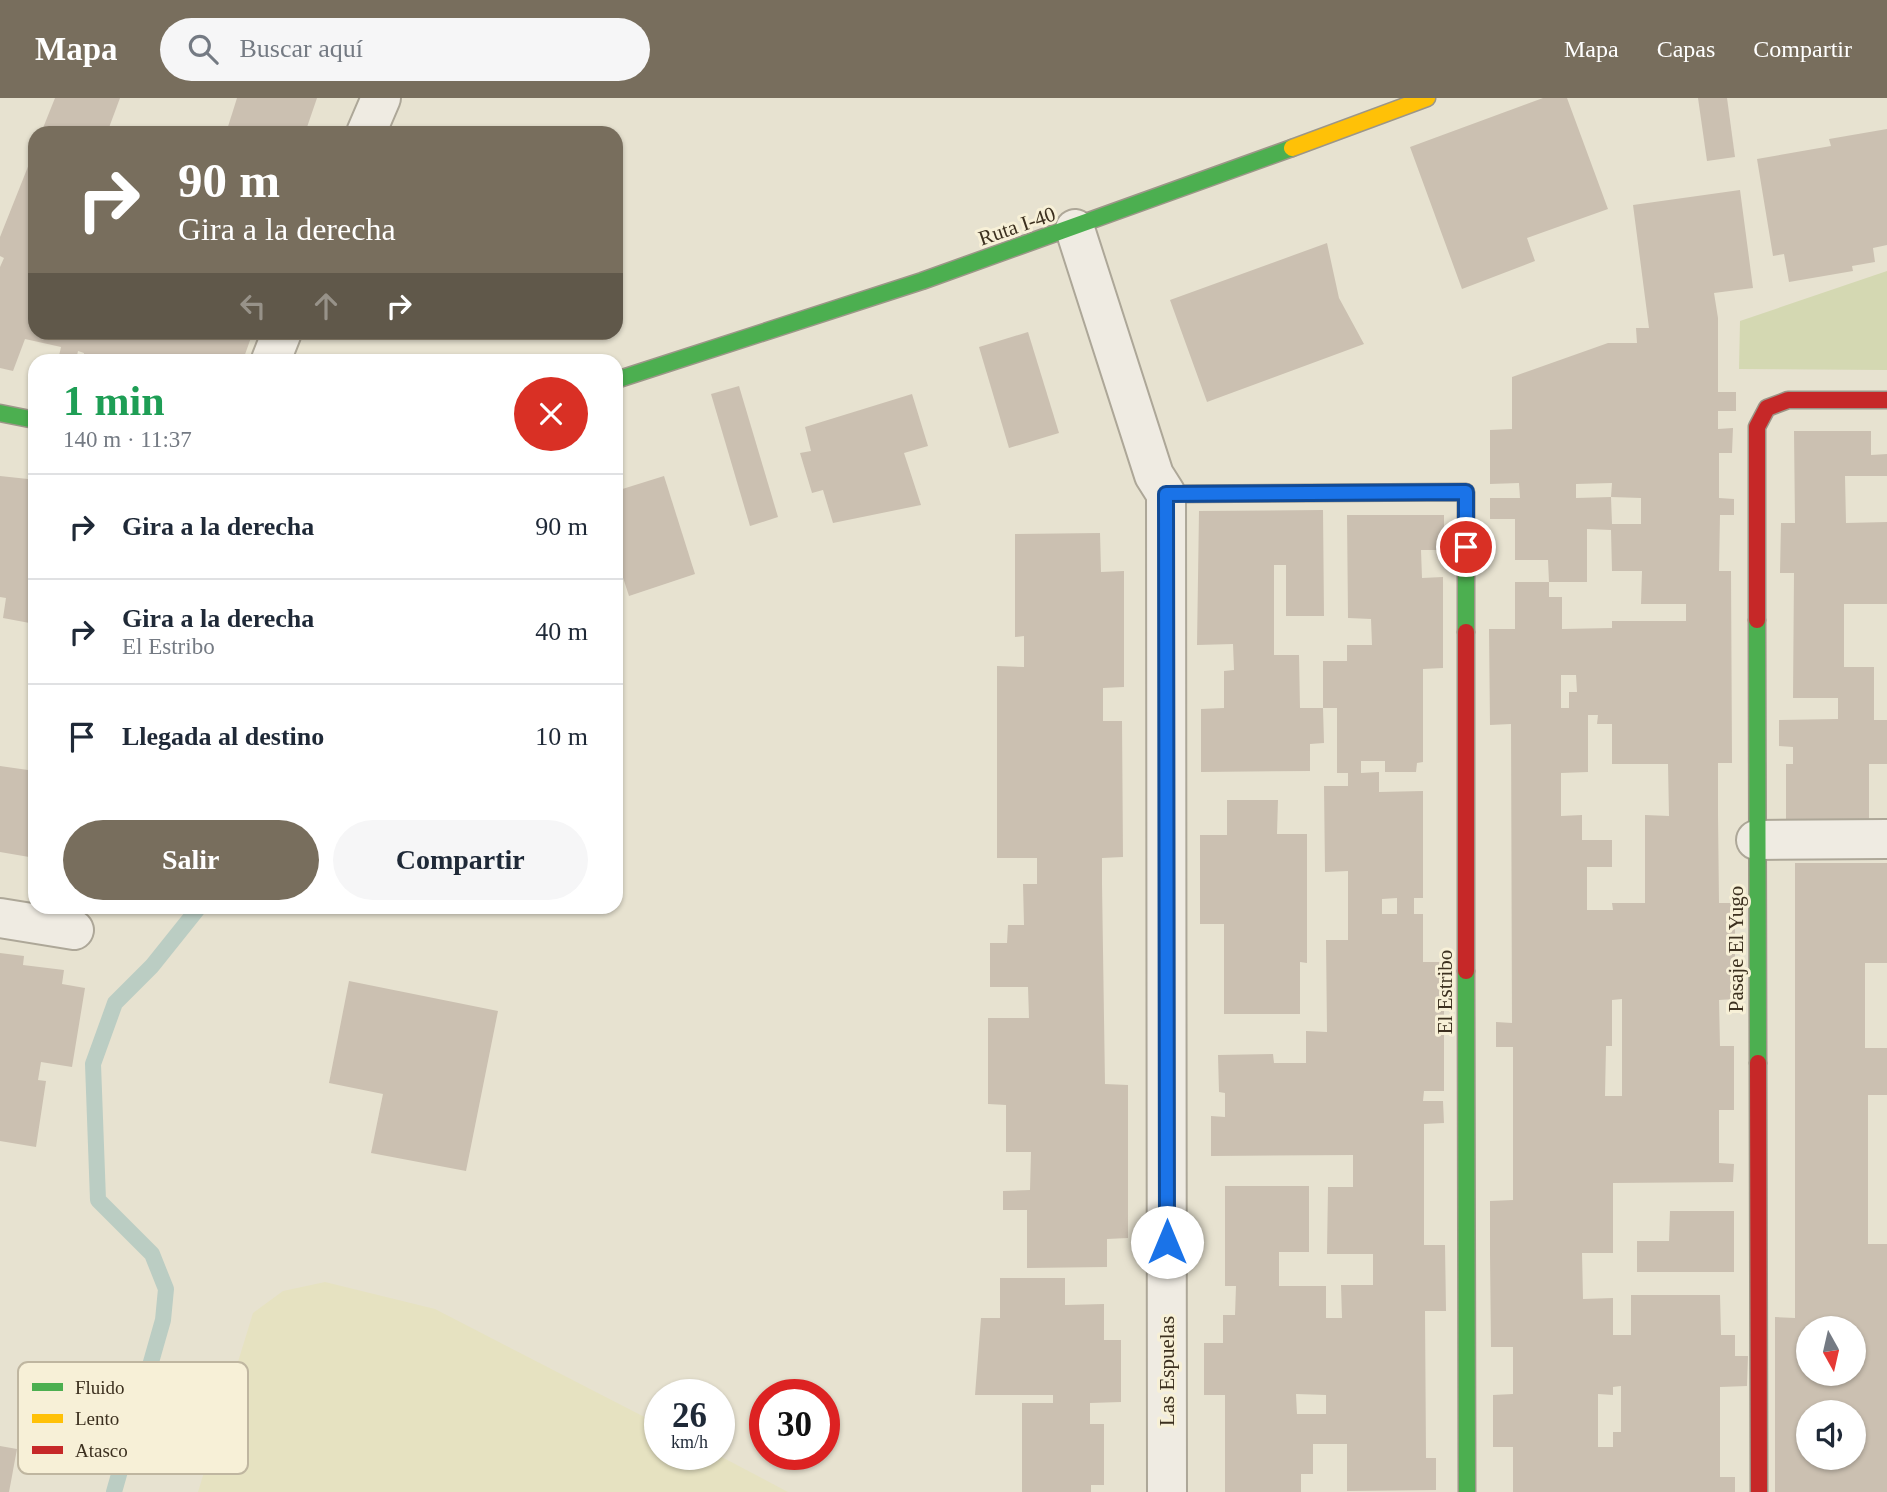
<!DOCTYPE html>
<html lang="es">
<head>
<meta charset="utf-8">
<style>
	:root { --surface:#fff; --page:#f6f6f7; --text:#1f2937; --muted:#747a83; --line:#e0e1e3; --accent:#786e5d }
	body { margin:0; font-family:Georgia,serif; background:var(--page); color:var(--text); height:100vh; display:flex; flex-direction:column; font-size:26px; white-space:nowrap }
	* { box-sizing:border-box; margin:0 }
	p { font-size:23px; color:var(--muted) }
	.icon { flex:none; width:38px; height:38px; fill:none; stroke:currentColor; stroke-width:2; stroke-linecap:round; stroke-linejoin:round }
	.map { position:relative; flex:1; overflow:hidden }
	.details { position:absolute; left:28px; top:256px; width:595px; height:560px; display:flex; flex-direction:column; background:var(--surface); border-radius:21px; box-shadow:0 2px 5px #0004 }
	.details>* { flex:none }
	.guide { position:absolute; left:28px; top:28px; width:595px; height:214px; border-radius:21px; box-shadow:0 2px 5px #0004; background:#786e5d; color:#fff; overflow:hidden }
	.needle { width:46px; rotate:172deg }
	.fabs { position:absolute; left:1796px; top:1218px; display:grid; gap:14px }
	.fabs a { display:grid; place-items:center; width:70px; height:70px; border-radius:50%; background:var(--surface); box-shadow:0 2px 5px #0004; font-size:35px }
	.speed { position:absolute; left:644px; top:1281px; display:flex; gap:14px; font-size:35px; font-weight:700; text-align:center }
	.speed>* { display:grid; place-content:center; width:91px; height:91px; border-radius:50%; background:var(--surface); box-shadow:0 2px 5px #0004; line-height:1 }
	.speed small { font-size:18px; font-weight:400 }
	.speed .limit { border:10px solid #d22; background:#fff; color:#111 }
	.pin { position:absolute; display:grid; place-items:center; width:60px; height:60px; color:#fff; margin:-30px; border:4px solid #fff; border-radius:50%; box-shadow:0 2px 7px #0007 }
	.me { position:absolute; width:77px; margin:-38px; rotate:0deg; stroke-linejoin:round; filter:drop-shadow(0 0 5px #0008) }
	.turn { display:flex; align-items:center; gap:24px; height:147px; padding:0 35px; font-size:32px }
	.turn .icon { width:91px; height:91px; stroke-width:2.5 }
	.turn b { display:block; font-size:49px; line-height:60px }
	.lanes { display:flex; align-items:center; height:66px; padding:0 35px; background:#0003; justify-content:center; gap:35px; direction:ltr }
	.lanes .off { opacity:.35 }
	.round { display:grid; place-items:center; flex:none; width:74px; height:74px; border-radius:37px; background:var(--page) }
	.headline { display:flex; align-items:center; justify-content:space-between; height:119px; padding:0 35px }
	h1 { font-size:42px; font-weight:600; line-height:52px; color:#1e9e55 }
	.action { display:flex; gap:14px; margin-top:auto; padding:14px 35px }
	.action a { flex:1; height:80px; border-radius:42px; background:var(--accent); color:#fff; font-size:28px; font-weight:600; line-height:80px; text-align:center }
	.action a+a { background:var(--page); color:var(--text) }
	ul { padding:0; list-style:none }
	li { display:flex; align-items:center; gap:21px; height:105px; padding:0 35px; border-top:2px solid var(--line) }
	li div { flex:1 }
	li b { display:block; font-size:26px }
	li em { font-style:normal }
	header { display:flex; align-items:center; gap:42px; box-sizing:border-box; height:98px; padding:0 35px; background:var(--accent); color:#fff }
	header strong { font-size:33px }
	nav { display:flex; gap:38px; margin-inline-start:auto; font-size:24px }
	.search { width:490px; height:63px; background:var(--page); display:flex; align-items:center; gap:18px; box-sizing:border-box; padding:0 24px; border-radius:38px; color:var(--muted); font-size:26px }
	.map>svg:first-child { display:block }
	.farmland { fill:#e6e2c1 }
	.green { fill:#d4d8b2 }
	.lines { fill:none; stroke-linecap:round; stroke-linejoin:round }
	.stream { stroke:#bbcdc3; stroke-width:16 }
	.building { fill:#cbc0b1; fill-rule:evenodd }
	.street-casing { stroke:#ada798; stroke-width:42 }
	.fast-casing { stroke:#9c9688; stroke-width:19 }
	.slow-casing { stroke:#9c9688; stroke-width:19 }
	.jam-casing { stroke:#9c9688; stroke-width:19 }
	.street { stroke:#efebe2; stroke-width:38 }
	.fast { stroke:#4caf50; stroke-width:16 }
	.slow { stroke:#ffc107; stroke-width:16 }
	.jam { stroke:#c62828; stroke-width:16 }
	.route-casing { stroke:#114b97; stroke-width:18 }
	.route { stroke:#1a73e8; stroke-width:12 }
	.labels { text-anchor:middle; stroke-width:6; stroke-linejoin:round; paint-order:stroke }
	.street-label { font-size:21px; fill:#3c301f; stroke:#f7f0d7 }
	.key { fill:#f7f0d7; stroke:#bfb6a0; stroke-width:2 }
	.key-label { font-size:19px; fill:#3c301f }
</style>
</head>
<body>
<header>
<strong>Mapa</strong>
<div class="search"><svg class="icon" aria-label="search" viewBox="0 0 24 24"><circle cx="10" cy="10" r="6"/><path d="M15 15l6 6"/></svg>Buscar aquí</div>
<nav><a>Mapa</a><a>Capas</a><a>Compartir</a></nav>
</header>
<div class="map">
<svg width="1887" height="1394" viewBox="0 0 1887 1394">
	<rect width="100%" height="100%" fill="#e7e2d0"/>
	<polygon class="farmland" points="325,1184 435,1211 660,1327 660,1356 716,1356 788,1394 198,1394 253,1215 283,1193"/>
	<polygon class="green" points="1887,173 1887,272 1739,271 1740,223"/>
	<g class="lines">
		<polyline class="stream" points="114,1394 163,1222 166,1191 152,1156 98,1102 93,966 115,905 152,868 200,808"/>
	</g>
	<g class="building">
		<polygon points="55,0 120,0 107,35 41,35"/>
		<polygon points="237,0 317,0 305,35 226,35"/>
		<polygon points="1543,0 1567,0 1608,111 1527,140 1535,163 1462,191 1410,49"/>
		<polygon points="1698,0 1727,0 1735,59 1707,63"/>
		<polygon points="1887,31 1887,147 1873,150 1875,164 1852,168 1853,173 1789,184 1784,156 1773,158 1757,61 1831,48 1829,41"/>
		<polygon points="35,51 35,234 253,234 243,262 83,262 84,255 78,253 76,262 58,262 61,249 25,241 13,273 0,270 0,169 4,160 0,158 0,139"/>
		<path d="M 1740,92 L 1753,190 L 1714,195 L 1718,220 L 1718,294 L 1736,294 L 1736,313 L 1718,313 L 1718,331 L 1733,330 L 1732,355 L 1719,355 L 1719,400 L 1734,401 L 1734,417 L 1720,417 L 1719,473 L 1731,473 L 1732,665 L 1718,665 L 1718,717 L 1719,805 L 1735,805 L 1735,901 L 1719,902 L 1720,948 L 1734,948 L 1734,1012 L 1719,1012 L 1719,1065 L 1734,1066 L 1733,1084 L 1613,1085 L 1613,1155 L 1582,1155 L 1583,1201 L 1613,1200 L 1613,1237 L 1631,1237 L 1631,1197 L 1720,1197 L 1721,1237 L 1735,1237 L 1735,1258 L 1748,1258 L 1747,1288 L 1720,1289 L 1720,1379 L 1735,1379 L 1735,1394 L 1513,1394 L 1513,1349 L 1493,1349 L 1493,1297 L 1513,1296 L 1513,1249 L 1491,1249 L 1490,1156 L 1490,1103 L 1513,1102 L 1513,949 L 1496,949 L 1496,924 L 1512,925 L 1511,626 L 1490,627 L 1489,531 L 1515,531 L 1515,484 L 1549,484 L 1548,462 L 1515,462 L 1515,421 L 1490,421 L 1490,400 L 1520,400 L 1519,385 L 1490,386 L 1490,332 L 1512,331 L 1512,279 L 1608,245 L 1637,245 L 1636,230 L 1649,230 L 1633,107 ZM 1612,385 L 1611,399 L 1641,400 L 1641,426 L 1612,426 L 1611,399 L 1576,400 L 1576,386 ZM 1587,431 L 1611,432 L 1612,473 L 1642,473 L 1641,506 L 1686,506 L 1686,523 L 1612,523 L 1612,530 L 1562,531 L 1562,499 L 1549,499 L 1549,484 L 1587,484 ZM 1561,577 L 1576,577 L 1577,594 L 1569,594 L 1569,610 L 1561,610 ZM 1588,617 L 1598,617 L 1597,626 L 1612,626 L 1612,666 L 1668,666 L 1669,718 L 1645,717 L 1645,805 L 1612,805 L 1613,812 L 1587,812 L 1587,769 L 1612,769 L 1612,742 L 1582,742 L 1582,717 L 1561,718 L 1561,675 L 1588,674 ZM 1622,901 L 1622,998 L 1605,998 L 1606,948 L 1612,948 L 1612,902 ZM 1621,1288 L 1621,1334 L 1613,1334 L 1613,1349 L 1598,1349 L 1598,1296 L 1613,1297 L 1613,1289 Z"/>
		<polygon points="1327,145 1339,200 1364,246 1207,304 1170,202"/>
		<polygon points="1028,234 1059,335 1009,350 979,249"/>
		<polygon points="739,288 778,419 750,428 711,296"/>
		<polygon points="912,296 928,348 904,355 921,407 833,425 823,392 812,395 800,355 811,353 805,329"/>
		<polygon points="1794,333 1871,333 1871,357 1887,356 1887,378 1845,378 1846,425 1887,424 1887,506 1844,506 1844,569 1874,569 1874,622 1887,622 1887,666 1869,666 1869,723 1786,723 1786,666 1793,666 1793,649 1779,648 1779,622 1838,621 1838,600 1793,600 1794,475 1780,475 1781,425 1795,425"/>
		<polygon points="32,359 35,359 35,526 3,520 6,500 0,499 0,378 28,381"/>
		<polygon points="664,378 695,476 629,498 616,458 616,393"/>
		<polygon points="1323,412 1324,518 1286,518 1286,467 1274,467 1274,557 1299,557 1300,610 1323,610 1324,645 1310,646 1310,673 1201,674 1201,611 1224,610 1224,573 1234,572 1233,546 1197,547 1199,413"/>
		<path d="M 1347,417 L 1444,417 L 1444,452 L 1421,452 L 1422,480 L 1443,479 L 1443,570 L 1423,571 L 1423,664 L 1417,665 L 1416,674 L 1385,674 L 1385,663 L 1361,663 L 1361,675 L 1379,674 L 1379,694 L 1423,693 L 1423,800 L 1414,800 L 1414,816 L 1423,816 L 1423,864 L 1444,864 L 1444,993 L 1424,993 L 1423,1003 L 1443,1003 L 1444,1025 L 1424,1026 L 1424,1147 L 1445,1147 L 1446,1213 L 1425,1213 L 1426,1360 L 1436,1360 L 1436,1392 L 1347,1393 L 1347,1346 L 1313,1346 L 1313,1376 L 1301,1376 L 1301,1394 L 1225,1394 L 1225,1297 L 1204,1297 L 1204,1245 L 1223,1245 L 1223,1217 L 1235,1217 L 1236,1188 L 1225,1188 L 1225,1088 L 1309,1088 L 1309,1154 L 1279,1154 L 1279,1188 L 1326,1188 L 1326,1220 L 1342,1220 L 1341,1187 L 1373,1187 L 1373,1156 L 1327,1156 L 1328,1089 L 1353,1089 L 1353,1057 L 1211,1058 L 1211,1018 L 1225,1019 L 1225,995 L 1219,994 L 1218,957 L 1273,956 L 1274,965 L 1306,965 L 1306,933 L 1327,934 L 1326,842 L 1348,842 L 1348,773 L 1325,774 L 1324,688 L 1348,688 L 1348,675 L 1337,675 L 1337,610 L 1323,610 L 1323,563 L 1347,563 L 1347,547 L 1372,547 L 1371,521 L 1348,520 ZM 1397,800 L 1397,816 L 1382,816 L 1382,801 ZM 1296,1296 L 1326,1297 L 1326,1316 L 1297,1316 Z"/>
		<polygon points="1100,435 1101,474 1124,473 1124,589 1103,590 1103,623 1122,623 1123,759 1102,760 1102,786 1105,986 1128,987 1128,1140 1107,1141 1107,1169 1027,1170 1027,1112 1003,1112 1003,1093 1030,1092 1031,1054 1006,1054 1006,1007 988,1006 988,920 1029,920 1028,889 990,889 990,845 1007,845 1008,827 1024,827 1023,786 1037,786 1037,760 997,760 997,568 1024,569 1024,538 1015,539 1015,436"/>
		<polygon points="0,668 35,673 35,760 0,754"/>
		<polygon points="1227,702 1278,702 1277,736 1307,736 1307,865 1300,864 1300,916 1224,916 1224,826 1200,826 1200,737 1227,737"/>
		<path d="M 1795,765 L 1887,765 L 1887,865 L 1865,865 L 1865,950 L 1887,950 L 1887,997 L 1868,997 L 1868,1146 L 1887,1146 L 1887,1394 L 1775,1394 L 1775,1219 L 1795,1220 ZM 1808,1230 L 1853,1230 L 1853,1276 L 1808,1276 ZM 1808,1314 L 1853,1314 L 1853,1360 L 1808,1360 Z"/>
		<polygon points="0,855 24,858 23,867 64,872 62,886 85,890 72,969 41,964 38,982 46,983 36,1049 0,1043"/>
		<polygon points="349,883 498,913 466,1073 371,1055 383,996 329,985"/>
		<polygon points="1670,1113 1734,1113 1734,1174 1637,1174 1637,1143 1669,1143"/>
		<polygon points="1000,1180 1065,1180 1065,1207 1104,1206 1104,1242 1121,1242 1121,1304 1090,1305 1090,1326 1104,1326 1104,1387 1091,1387 1091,1394 1022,1394 1022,1305 1053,1305 1053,1297 975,1297 981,1220 1000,1220"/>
		<polygon points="0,1348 17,1351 9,1394 0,1394"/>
	</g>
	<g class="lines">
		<g class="street-casing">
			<g id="street">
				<polyline points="366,35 381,0"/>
				<polyline points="1075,131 1154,377 1166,396 1167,1394"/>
				<polyline points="271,262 282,234"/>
				<polyline points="1756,742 1887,741"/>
				<polyline points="0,820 74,832"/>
			</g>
		</g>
		<g class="fast-casing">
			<g id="fast">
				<polyline points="616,282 922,183 1292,50"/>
				<polyline points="0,315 35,322"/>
				<polyline points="1166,396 1466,394 1466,534"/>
				<polyline points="1757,522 1758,965"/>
				<polyline points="1466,873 1467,1394"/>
			</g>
		</g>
		<g class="slow-casing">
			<polyline id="slow" points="1292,50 1427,0"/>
		</g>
		<g class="jam-casing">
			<g id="jam">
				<polyline points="1757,522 1757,329 1767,310 1788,302 1887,302"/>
				<polyline points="1466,534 1466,873"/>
				<polyline points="1758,965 1759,1394"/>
			</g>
		</g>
		<use href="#street" class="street"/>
		<use href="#fast" class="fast"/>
		<use href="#slow" class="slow"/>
		<use href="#jam" class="jam"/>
	</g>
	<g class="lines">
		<g class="route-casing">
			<polyline id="route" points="1167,1144 1166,396 1466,394 1466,449"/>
		</g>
		<use href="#route" class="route"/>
	</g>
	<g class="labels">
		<g class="street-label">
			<text transform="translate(1017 128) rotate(-19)" y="7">Ruta I-40</text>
			<text transform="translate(1736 851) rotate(-90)" y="7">Pasaje El Yugo</text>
			<text transform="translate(1445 894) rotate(-90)" y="7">El Estribo</text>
			<text transform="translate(1167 1273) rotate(-90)" y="7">Las Espuelas</text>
		</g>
	</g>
	<rect x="18" y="1264" width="230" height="112" rx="10" class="key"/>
	<rect x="32" y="1285" width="31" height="8" fill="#4caf50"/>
	<rect x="32" y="1316" width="31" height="9" fill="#ffc107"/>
	<rect x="32" y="1348" width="31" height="8" fill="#c62828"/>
	<g class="key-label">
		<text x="75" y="1296">Fluido</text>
		<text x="75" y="1327">Lento</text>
		<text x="75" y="1359">Atasco</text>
	</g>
</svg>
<div class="fabs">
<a><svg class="needle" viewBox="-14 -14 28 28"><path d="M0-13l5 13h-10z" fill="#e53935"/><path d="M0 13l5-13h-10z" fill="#747a83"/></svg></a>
<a><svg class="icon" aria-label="sound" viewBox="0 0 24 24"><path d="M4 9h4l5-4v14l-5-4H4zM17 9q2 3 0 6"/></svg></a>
</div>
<div class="speed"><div>26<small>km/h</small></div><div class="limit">30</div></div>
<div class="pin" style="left:1466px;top:449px;background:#d93025"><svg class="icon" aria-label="arrive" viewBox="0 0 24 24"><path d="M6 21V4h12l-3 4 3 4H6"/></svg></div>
<svg class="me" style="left:1167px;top:1144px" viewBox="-20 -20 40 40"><circle r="19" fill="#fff"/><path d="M0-13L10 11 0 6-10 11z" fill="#1a73e8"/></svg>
<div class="guide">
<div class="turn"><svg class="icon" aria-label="right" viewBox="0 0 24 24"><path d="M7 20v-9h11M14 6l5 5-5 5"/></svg><div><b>90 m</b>Gira a la derecha</div></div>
<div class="lanes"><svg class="icon off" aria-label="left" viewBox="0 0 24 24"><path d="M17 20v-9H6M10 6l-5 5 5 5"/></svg><svg class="icon off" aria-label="ahead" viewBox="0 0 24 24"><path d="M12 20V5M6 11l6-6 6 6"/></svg><svg class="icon" aria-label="right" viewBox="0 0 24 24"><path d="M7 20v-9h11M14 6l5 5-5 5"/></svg></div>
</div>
<section class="details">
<div class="headline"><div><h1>1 min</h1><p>140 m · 11:37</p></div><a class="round" style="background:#d93025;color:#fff"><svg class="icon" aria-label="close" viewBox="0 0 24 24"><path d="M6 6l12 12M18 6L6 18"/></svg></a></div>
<ul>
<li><svg class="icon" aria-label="right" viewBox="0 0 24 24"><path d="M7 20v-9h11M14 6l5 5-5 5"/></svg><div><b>Gira a la derecha</b></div><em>90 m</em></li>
<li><svg class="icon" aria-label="right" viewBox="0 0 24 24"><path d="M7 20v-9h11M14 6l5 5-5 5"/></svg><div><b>Gira a la derecha</b><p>El Estribo</p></div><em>40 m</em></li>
<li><svg class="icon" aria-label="arrive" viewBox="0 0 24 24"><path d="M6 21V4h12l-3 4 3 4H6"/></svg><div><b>Llegada al destino</b></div><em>10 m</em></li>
</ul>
<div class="action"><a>Salir</a><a>Compartir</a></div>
</section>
</div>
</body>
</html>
